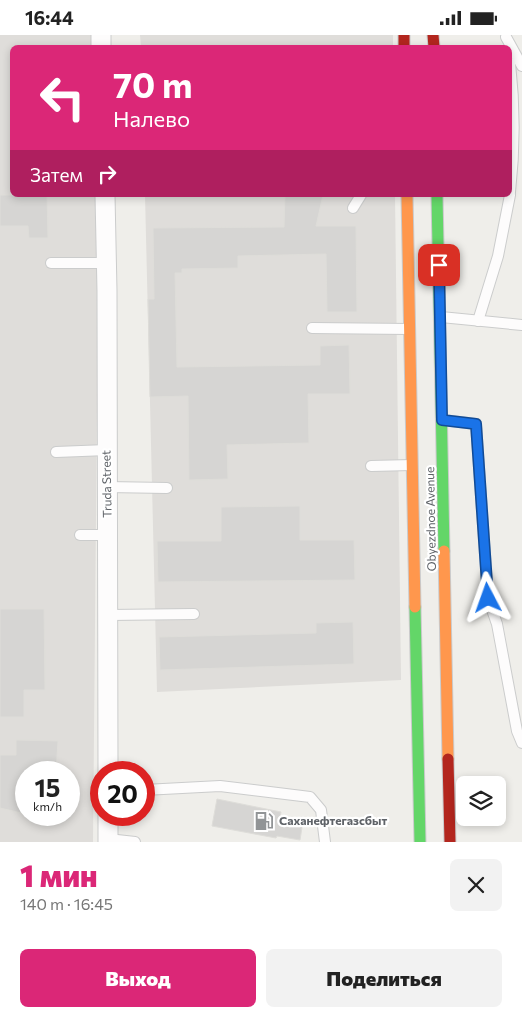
<!DOCTYPE html>
<html lang="ru">
<head>
<meta charset="utf-8">
<style>
	:root { --surface:#fff; --page:#f2f2f2; --text:#222; --muted:#767676; --accent:#db2777 }
	body { margin:0; font-family:Commissioner,sans-serif; background:var(--page); color:var(--text); height:100vh; display:flex; flex-direction:column; font-size:19px; white-space:nowrap }
	* { box-sizing:border-box; margin:0 }
	p { font-size:16px; color:var(--muted) }
	.icon { flex:none; width:28px; height:28px; fill:none; stroke:currentColor; stroke-width:2; stroke-linecap:round; stroke-linejoin:round }
	.map { position:relative; height:807px; overflow:hidden }
	.side { display:flex; flex-direction:column; background:var(--surface); flex:1 }
	.side>* { flex:none }
	.guide { position:absolute; left:10px; top:10px; width:502px; height:152px; border-radius:8px; box-shadow:0 2px 8px #0003; background:#db2777; color:#fff; overflow:hidden }
	.buttons { position:absolute; left:456px; top:741px; display:grid; gap:10px }
	.buttons a { display:grid; place-items:center; width:50px; height:50px; border-radius:8px; background:var(--surface); box-shadow:0 2px 8px #0003; font-size:25px }
	.speed { position:absolute; left:15px; top:726px; display:flex; gap:10px; font-size:25px; font-weight:700; text-align:center }
	.speed>* { display:grid; place-content:center; width:65px; height:65px; border-radius:50%; background:var(--surface); box-shadow:0 2px 8px #0003; line-height:1 }
	.speed small { font-size:12px; font-weight:400 }
	.speed .limit { border:8px solid #d22; background:#fff; color:#111 }
	.pin { position:absolute; display:grid; place-items:center; width:42px; height:42px; color:#fff; margin:-21px; border-radius:10px; box-shadow:0 2px 8px #0006 }
	.me { position:absolute; width:55px; margin:-28px; rotate:356deg; stroke-linejoin:round; filter:drop-shadow(0 0 4px #0008) }
	.turn { display:flex; align-items:center; gap:18px; height:105px; padding:0 20px; font-size:22px }
	.turn .icon { width:65px; height:65px; stroke-width:2.5 }
	.turn b { display:block; font-size:35px; line-height:42px }
	.then { display:flex; align-items:center; height:48px; padding:0 20px; background:#0003; gap:10px; font-size:19px }
	.round { display:grid; place-items:center; flex:none; width:52px; height:52px; border-radius:8px; background:var(--page) }
	.headline { display:flex; align-items:center; justify-content:space-between; height:85px; padding:0 20px }
	h1 { font-size:30px; font-weight:800; line-height:38px; color:var(--accent) }
	.button { display:flex; gap:10px; margin-top:auto; padding:10px 20px }
	.button a { flex:1; height:58px; border-radius:8px; background:var(--accent); color:#fff; font-size:20px; font-weight:800; line-height:58px; text-align:center }
	.button a+a { background:var(--page); color:var(--text) }
	.status { display:flex; justify-content:space-between; align-items:center; height:35px; padding:0 25px; background:var(--surface); direction:ltr }
	.status svg { height:14px; fill:currentColor }
	.map>svg:first-child { display:block }
	.industrial { fill:#dfddda; fill-rule:evenodd }
	.building { fill:#d6d5d3; stroke:#deddd9 }
	.lines { fill:none; stroke-linecap:round; stroke-linejoin:round }
	.lane-casing { stroke:#cbcccc; stroke-width:12 }
	.street-casing { stroke:#cbcccc; stroke-width:21 }
	.fast-casing { stroke:#cacacb; stroke-width:13 }
	.slow-casing { stroke:#cacacb; stroke-width:13 }
	.jam-casing { stroke:#cacacb; stroke-width:13 }
	.lane { stroke:#fdfcfc; stroke-width:10 }
	.street { stroke:#fdfcfc; stroke-width:19 }
	.fast { stroke:#63d668; stroke-width:11 }
	.slow { stroke:#ff974d; stroke-width:11 }
	.jam { stroke:#b3261e; stroke-width:11 }
	.route-casing { stroke:#114b97; stroke-width:12 }
	.route { stroke:#1a73e8; stroke-width:9 }
	.labels { text-anchor:middle; stroke-width:4.5; stroke-linejoin:round; paint-order:stroke }
	.street-label { font-size:12px; fill:#5f6368; stroke:#fff }
	.poi-label { font-size:12px; font-weight:bold; fill:#5f6368; stroke:#fff; text-anchor:start }
</style>
</head>
<body>
<div class="status"><b>16:44</b><svg viewBox="0 0 49 12"><path d="M0 12V9h3v3zM5 12V6h3v6zM10 12V3h3v9zM15 12V0h3v12zM26 1h20v11H26zM47 4h2v5h-2z"/></svg></div>
<div class="map">
<svg width="522" height="807" viewBox="0 0 522 807">
	<rect width="100%" height="100%" fill="#efeeea"/>
	<g class="industrial">
		<path d="M 0,0 L 100,0 L 100,12 L 12,12 L 12,160 L 99,160 L 93,807 L 0,807 ZM 26,738 L 69,738 L 69,780 L 26,780 Z"/>
		<polygon points="140,0 393,0 393,12 141,12"/>
		<polygon points="145,160 395,160 401,645 157,657"/>
	</g>
	<g class="building">
		<polygon points="0,160 47,160 48,203 29,203 28,191 0,191"/>
		<polygon points="285,160 323,160 316,191 356,191 357,277 327,277 326,219 238,221 238,233 182,234 182,238 175,238 177,332 320,330 320,311 349,310 350,359 308,359 309,408 227,410 228,444 189,445 188,361 150,362 148,264 154,264 153,193 284,192"/>
		<polygon points="300,471 300,505 354,505 355,545 158,547 157,506 221,506 221,472"/>
		<polygon points="0,574 44,574 45,655 24,655 24,682 0,682"/>
		<polygon points="353,587 354,629 160,635 159,602 316,598 316,588"/>
		<polygon points="16,705 58,706 56,738 26,738 26,779 0,773 0,720 16,720"/>
		<polygon points="217,764 281,777 280,782 303,786 300,805 277,801 276,803 212,791"/>
	</g>
	<g class="lines">
		<g class="lane-casing">
			<g id="lane">
				<polyline points="506,2 522,31"/>
				<path d="M 510,28 C 515,72 515,113 510,157"/>
				<polyline points="353,173 361,160"/>
				<polyline points="51,228 106,228"/>
				<polyline points="441,282 522,290"/>
				<polyline points="478,286 498,221 510,160"/>
				<polyline points="312,293 409,294"/>
				<polyline points="443,385 476,389 488,563 497,589 517,696 522,708"/>
				<polyline points="56,417 107,415"/>
				<polyline points="371,431 412,430"/>
				<polyline points="107,452 167,453"/>
				<polyline points="80,500 108,500"/>
				<polyline points="109,580 194,579"/>
				<polyline points="144,755 220,751 310,762 321,775 325,807"/>
				<polyline points="108,804 135,807"/>
			</g>
		</g>
		<g class="street-casing">
			<g id="street">
				<polyline points="101,0 101,12"/>
				<polyline points="105,160 107,256 108,738"/>
				<polyline points="108,807 108,780"/>
			</g>
		</g>
		<g class="fast-casing">
			<g id="fast">
				<polyline points="437,160 444,516"/>
				<polyline points="415,572 420,807"/>
			</g>
		</g>
		<g class="slow-casing">
			<g id="slow">
				<polyline points="407,160 415,572"/>
				<polyline points="444,516 448,724"/>
			</g>
		</g>
		<g class="jam-casing">
			<g id="jam">
				<polyline points="404,0 404,12"/>
				<polyline points="433,0 434,12"/>
				<polyline points="448,724 450,807"/>
			</g>
		</g>
		<use href="#lane" class="lane"/>
		<use href="#street" class="street"/>
		<use href="#fast" class="fast"/>
		<use href="#slow" class="slow"/>
		<use href="#jam" class="jam"/>
	</g>
	<g class="lines">
		<g class="route-casing">
			<polyline id="route" points="439,230 442,385 476,389 488,563"/>
		</g>
		<use href="#route" class="route"/>
	</g>
	<defs>
		<g id="fuel-bare" transform="scale(1.5)"><path d="M-5.5-6h7V0h2V4h1.3V-2.5L3-4.5l.8-.8L6-3V5H2.5V1h-1V6h-7ZM-4.2-4.7v3.2H.2V-4.7Z" fill="#919496" stroke="#fff" stroke-width="2.5" paint-order="stroke"/></g>
	</defs>
	<g fill-rule="evenodd">
		<use href="#fuel-bare" x="264" y="786"/>
	</g>
	<g class="labels">
		<g class="street-label">
			<text transform="translate(107 449) rotate(-91)" y="4">Truda Street</text>
			<text transform="translate(431 484) rotate(-91)" y="4">Obyezdnoe Avenue</text>
		</g>
		<g class="poi-label">
			<text x="279" y="790">Саханефтегазсбыт</text>
		</g>
	</g>
</svg>
<div class="buttons">
<a><svg class="icon" aria-label="layers" viewBox="0 0 24 24"><path d="M12 4l9 5-9 5-9-5zM3 14l9 5 9-5"/></svg></a>
</div>
<div class="speed"><div>15<small>km/h</small></div><div class="limit">20</div></div>
<div class="pin" style="left:439px;top:230px;background:#d93025"><svg class="icon" aria-label="arrive" viewBox="0 0 24 24"><path d="M6 21V4h12l-3 4 3 4H6"/></svg></div>
<svg class="me" style="left:488px;top:563px" viewBox="-20 -20 40 40"><path d="M0-17L14 15 0 8-14 15z" fill="#1a73e8" stroke="#fff" stroke-width="4"/></svg>
<div class="guide">
<div class="turn"><svg class="icon" aria-label="left" viewBox="0 0 24 24"><path d="M17 20v-9H6M10 6l-5 5 5 5"/></svg><div><b>70 m</b>Налево</div></div>
<div class="then">Затем<svg class="icon" aria-label="right" viewBox="0 0 24 24"><path d="M7 20v-9h11M14 6l5 5-5 5"/></svg></div>
</div>
</div>
<section class="side">
<div class="headline"><div><h1>1 мин</h1><p>140 m · 16:45</p></div><a class="round"><svg class="icon" aria-label="close" viewBox="0 0 24 24"><path d="M6 6l12 12M18 6L6 18"/></svg></a></div>
<div class="button"><a>Выход</a><a>Поделиться</a></div>
</section>
</body>
</html>
